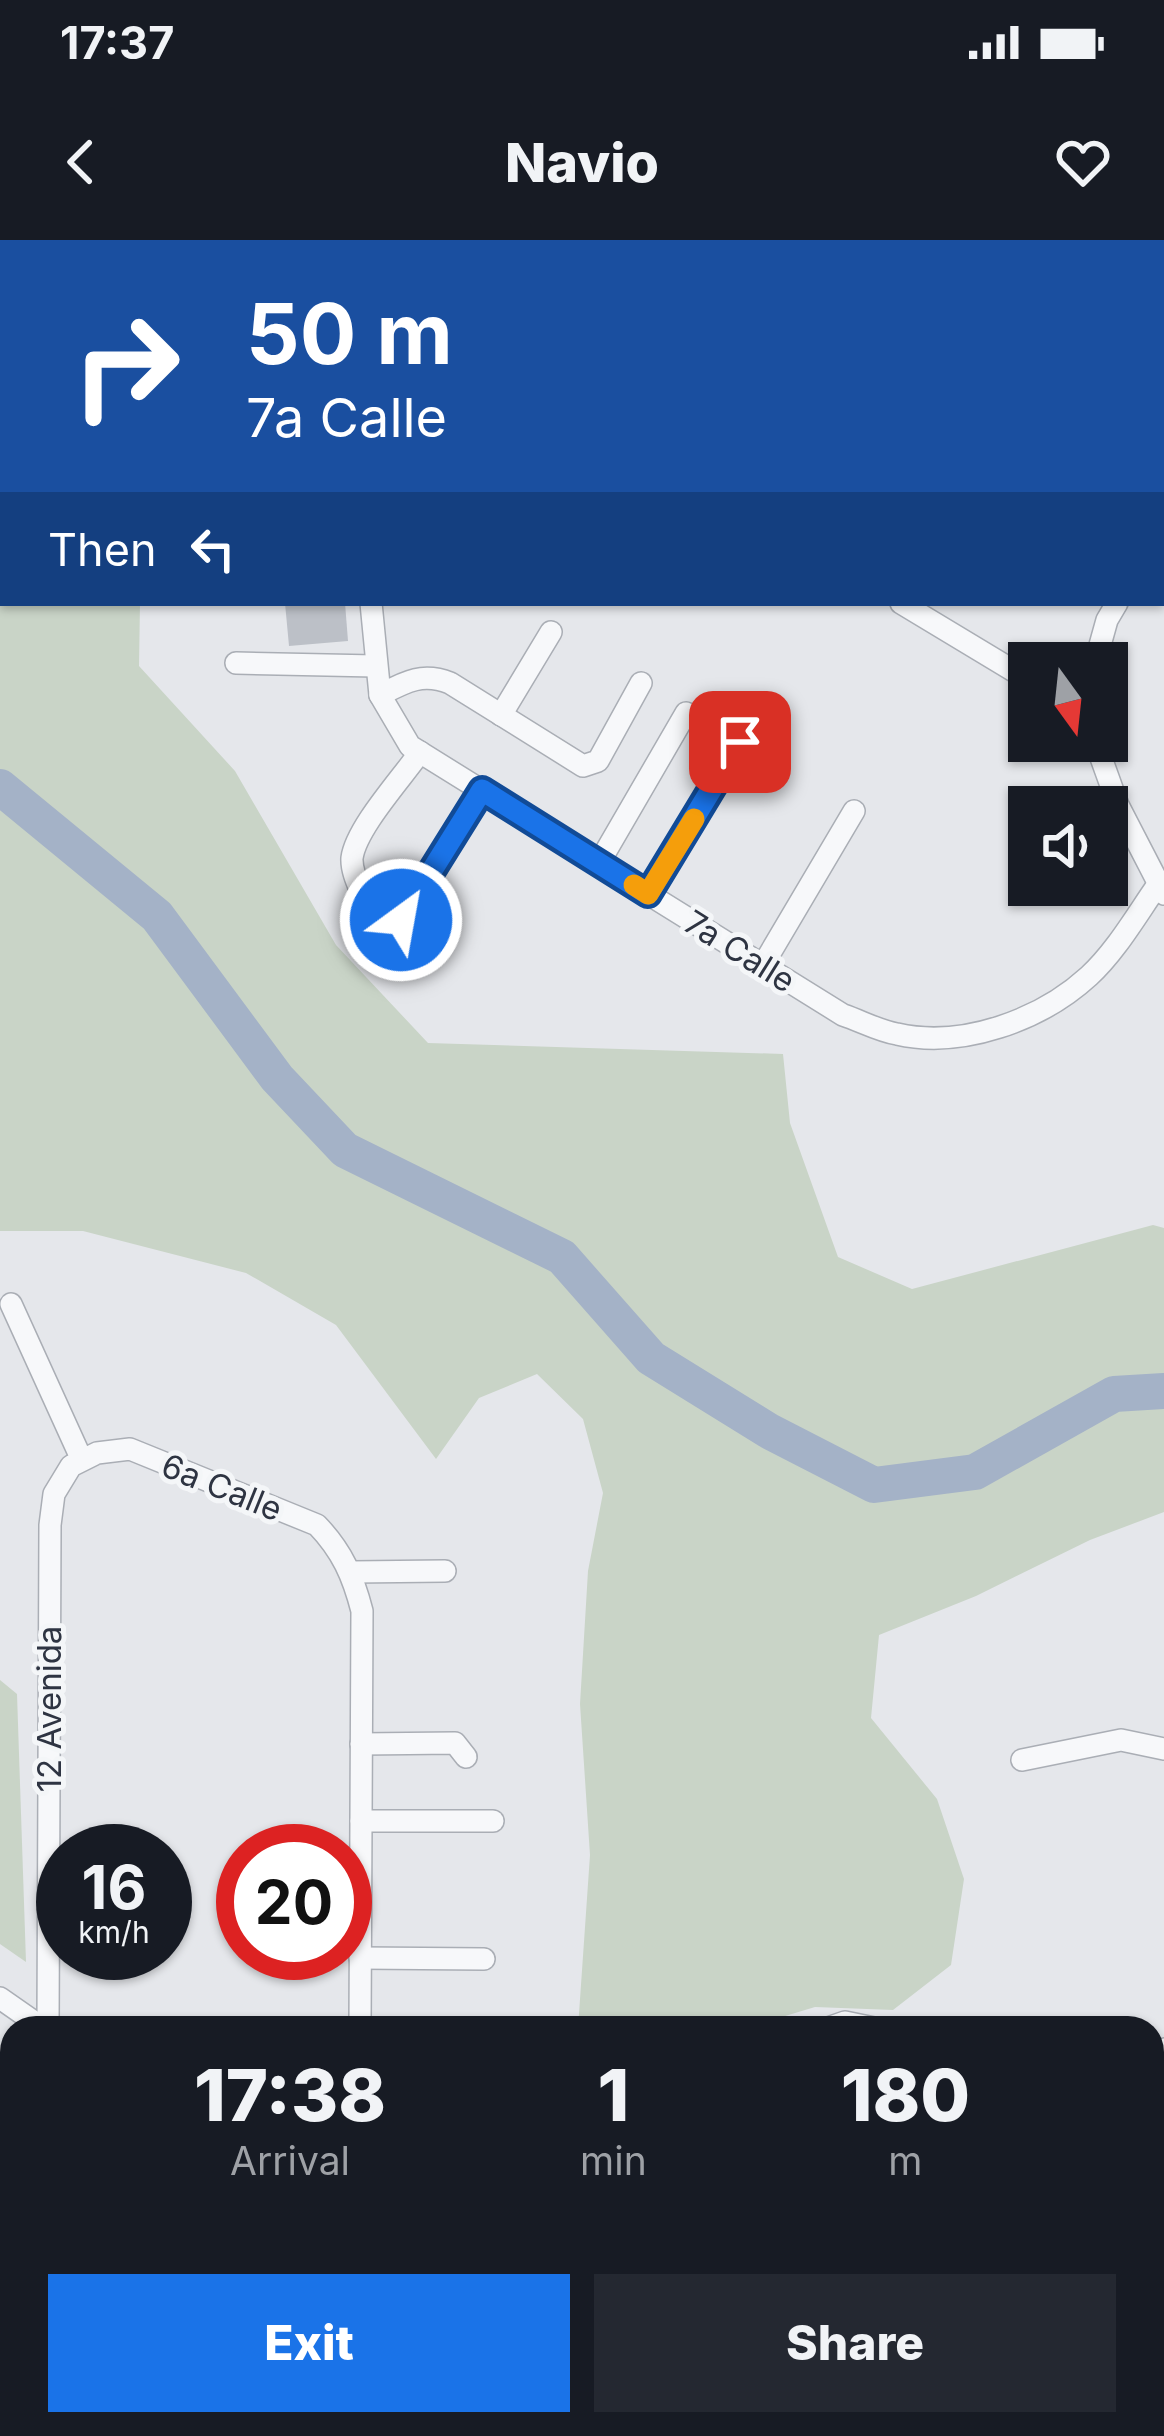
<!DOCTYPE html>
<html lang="en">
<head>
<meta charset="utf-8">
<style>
	:root { --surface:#171b24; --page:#242831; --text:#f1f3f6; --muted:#9ea1a6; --accent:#1a73e8 }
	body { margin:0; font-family:Inter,sans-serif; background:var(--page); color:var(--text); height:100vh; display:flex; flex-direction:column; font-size:45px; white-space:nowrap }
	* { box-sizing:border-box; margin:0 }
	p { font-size:39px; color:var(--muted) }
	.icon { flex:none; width:66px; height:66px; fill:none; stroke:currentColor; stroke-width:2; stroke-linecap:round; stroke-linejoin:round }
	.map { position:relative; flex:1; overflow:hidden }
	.panel { position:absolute; left:0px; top:1776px; width:1164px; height:420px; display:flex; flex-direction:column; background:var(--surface); border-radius:36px 36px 0 0; box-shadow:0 3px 9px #0004 }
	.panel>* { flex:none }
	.banner { position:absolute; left:0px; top:0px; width:1164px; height:366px; box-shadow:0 3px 9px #0004; background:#1a4fa0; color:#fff; overflow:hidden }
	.needle { width:78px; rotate:165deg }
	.controls { position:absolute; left:1008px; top:402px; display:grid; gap:24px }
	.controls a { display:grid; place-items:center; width:120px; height:120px; border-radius:0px; background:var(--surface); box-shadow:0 3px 9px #0004; font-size:60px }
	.speed { position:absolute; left:36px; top:1584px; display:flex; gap:24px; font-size:60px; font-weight:700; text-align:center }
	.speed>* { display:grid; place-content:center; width:156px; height:156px; border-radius:50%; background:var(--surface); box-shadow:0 3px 9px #0004; line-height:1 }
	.speed small { font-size:30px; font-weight:400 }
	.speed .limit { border:18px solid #d22; background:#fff; color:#111 }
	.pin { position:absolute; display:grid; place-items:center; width:102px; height:102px; color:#fff; margin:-51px; border-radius:24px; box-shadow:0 6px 18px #0006 }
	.me { position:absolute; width:132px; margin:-66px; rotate:32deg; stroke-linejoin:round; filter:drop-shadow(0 0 9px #0008) }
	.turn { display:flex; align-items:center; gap:42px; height:252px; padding:0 48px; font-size:54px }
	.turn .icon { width:156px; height:156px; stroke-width:2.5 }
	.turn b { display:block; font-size:84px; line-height:102px }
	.then { display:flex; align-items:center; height:114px; padding:0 48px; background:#0003; gap:24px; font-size:45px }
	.eta { display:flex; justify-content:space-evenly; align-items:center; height:204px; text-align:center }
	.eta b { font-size:72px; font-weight:800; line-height:84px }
	.action { display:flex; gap:24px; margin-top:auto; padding:24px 48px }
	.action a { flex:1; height:138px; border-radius:0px; background:var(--accent); color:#fff; font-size:48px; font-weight:800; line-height:138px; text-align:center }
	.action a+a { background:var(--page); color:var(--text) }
	.status { display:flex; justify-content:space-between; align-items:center; height:84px; padding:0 60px; background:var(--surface); direction:ltr }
	.status svg { height:33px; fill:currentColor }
	header { display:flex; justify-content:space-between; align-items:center; height:156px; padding:0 48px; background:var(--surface); font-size:54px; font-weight:800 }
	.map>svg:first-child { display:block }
	.green { fill:#c9d4c7 }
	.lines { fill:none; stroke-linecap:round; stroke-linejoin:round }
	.river { stroke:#a4b2c7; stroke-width:36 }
	.building { fill:#bcc0c7 }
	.minor-casing { stroke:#aaaeb5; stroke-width:24 }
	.minor { stroke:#f7f8fa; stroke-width:21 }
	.route-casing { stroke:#114b97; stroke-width:30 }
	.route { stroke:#1a73e8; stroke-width:21 }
	.slow { stroke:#f59e0b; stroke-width:21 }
	.labels { text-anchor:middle; stroke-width:10; stroke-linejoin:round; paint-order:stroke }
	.street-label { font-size:33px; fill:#2e3442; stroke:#f4f6f8 }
</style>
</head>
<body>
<div class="status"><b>17:37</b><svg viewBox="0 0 49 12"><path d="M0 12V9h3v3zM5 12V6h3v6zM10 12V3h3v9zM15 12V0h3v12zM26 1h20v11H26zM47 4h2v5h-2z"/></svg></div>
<header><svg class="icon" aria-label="back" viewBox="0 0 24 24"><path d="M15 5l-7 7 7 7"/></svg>Navio<svg class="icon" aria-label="heart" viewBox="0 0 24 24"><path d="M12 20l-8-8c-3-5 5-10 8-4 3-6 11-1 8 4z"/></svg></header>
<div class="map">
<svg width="1164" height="2196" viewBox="0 0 1164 2196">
	<rect width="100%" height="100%" fill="#e5e7eb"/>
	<g class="green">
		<polygon points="0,0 273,0 3,3 3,363 140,363 139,426 235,531 336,705 428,803 783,814 790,883 838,1017 912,1049 1153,985 1164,988 1164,1272 1090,1300 976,1356 879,1395 871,1478 937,1559 964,1639 951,1725 893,1770 815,1767 745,1788 578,1788 590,1615 580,1464 588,1331 603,1253 583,1179 537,1134 479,1158 436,1219 336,1085 246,1033 83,991 0,991"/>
		<polygon points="0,1440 17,1454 26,1722 0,1704"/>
		<polygon points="379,2184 524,2184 523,2196 379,2196"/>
	</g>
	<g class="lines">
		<polyline class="river" points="0,547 157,676 277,838 345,910 562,1017 651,1118 769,1191 874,1245 975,1232 1114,1154 1164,1151"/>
	</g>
	<polygon class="building" points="285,363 345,363 348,401 289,406"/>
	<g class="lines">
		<g class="minor-casing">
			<g id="minor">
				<polyline points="352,0 352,3"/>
				<polyline points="1052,0 1055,3"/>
				<polyline points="1028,3 1030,0"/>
				<polyline points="1161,106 1164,109"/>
				<polyline points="1161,287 1164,282"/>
				<path d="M 371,363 L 380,455 L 410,506 L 843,775 C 861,781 879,791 897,794 C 962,809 1041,780 1089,736 C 1116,711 1136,676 1157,646"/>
				<polyline points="901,363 1029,440"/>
				<polyline points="236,423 375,426"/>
				<polyline points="1095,423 1107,380 1117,363"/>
				<path d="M 380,455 C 405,442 422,432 450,443 L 583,526 L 598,521 L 641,443"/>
				<polyline points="501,475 551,392"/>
				<polyline points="1095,501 1118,565 1164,654"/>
				<polyline points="599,623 686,473"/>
				<polyline points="648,654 740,502"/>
				<path d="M 366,664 C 361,650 351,633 352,618 C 356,588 402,538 420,512"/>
				<polyline points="401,680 482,551"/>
				<polyline points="763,725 854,571"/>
				<polyline points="11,1064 81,1218"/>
				<polyline points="352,1332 445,1331"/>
				<polyline points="361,1504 455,1503 466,1517"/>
				<polyline points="1022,1520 1121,1500 1164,1509"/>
				<polyline points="361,1581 493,1581"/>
				<polyline points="360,1718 484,1719"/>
				<polyline points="0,1758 43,1788"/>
				<path d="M 48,1788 L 50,1285 L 54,1254 L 71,1226 L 97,1213 L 130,1209 L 317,1285 C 342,1311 353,1336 362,1371 L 360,1788"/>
				<polyline points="828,1788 845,1782 874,1788"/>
				<polyline points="1152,1820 1164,1809"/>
				<polyline points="1152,2015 1164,2025"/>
				<polyline points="0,2081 12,2089"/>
				<polyline points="145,2184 162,2196"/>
				<polyline points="48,2196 48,2184"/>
				<polyline points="357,2196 357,2184"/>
				<polyline points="552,2196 554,2184"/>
				<polyline points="962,2196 966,2184"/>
			</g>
		</g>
		<use href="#minor" class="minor"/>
	</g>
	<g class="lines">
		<g class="route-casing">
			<polyline id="route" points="401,680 482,550 648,654 740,502"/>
		</g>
		<use href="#route" class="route"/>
		<polyline class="slow" points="634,645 648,654 694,579"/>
	</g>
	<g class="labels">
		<g class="street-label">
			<text transform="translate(740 711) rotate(32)" y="12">7a Calle</text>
			<text transform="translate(222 1247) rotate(22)" y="12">6a Calle</text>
			<text transform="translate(49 1469) rotate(-90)" y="12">12 Avenida</text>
		</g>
	</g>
</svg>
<div class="controls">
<a><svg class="needle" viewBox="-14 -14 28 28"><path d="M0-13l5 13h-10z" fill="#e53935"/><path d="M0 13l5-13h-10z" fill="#9ea1a6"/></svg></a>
<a><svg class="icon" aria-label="sound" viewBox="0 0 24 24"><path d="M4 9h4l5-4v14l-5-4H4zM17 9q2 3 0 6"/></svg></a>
</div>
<div class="speed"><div>16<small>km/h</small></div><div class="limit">20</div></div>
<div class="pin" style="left:740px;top:502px;background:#d93025"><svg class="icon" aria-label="arrive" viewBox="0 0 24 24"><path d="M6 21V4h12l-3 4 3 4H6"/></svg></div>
<svg class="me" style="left:401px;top:680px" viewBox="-20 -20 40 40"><circle r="17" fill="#1a73e8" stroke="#fff" stroke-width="3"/><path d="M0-11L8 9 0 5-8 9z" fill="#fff"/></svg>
<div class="banner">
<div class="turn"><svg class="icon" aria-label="right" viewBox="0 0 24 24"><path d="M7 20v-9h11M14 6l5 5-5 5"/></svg><div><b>50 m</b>7a Calle</div></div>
<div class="then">Then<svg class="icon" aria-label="left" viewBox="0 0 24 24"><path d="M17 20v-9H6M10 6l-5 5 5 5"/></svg></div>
</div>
<section class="panel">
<div class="eta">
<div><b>17:38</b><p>Arrival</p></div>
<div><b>1</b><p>min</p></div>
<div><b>180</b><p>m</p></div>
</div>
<div class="action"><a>Exit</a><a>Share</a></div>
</section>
</div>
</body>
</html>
